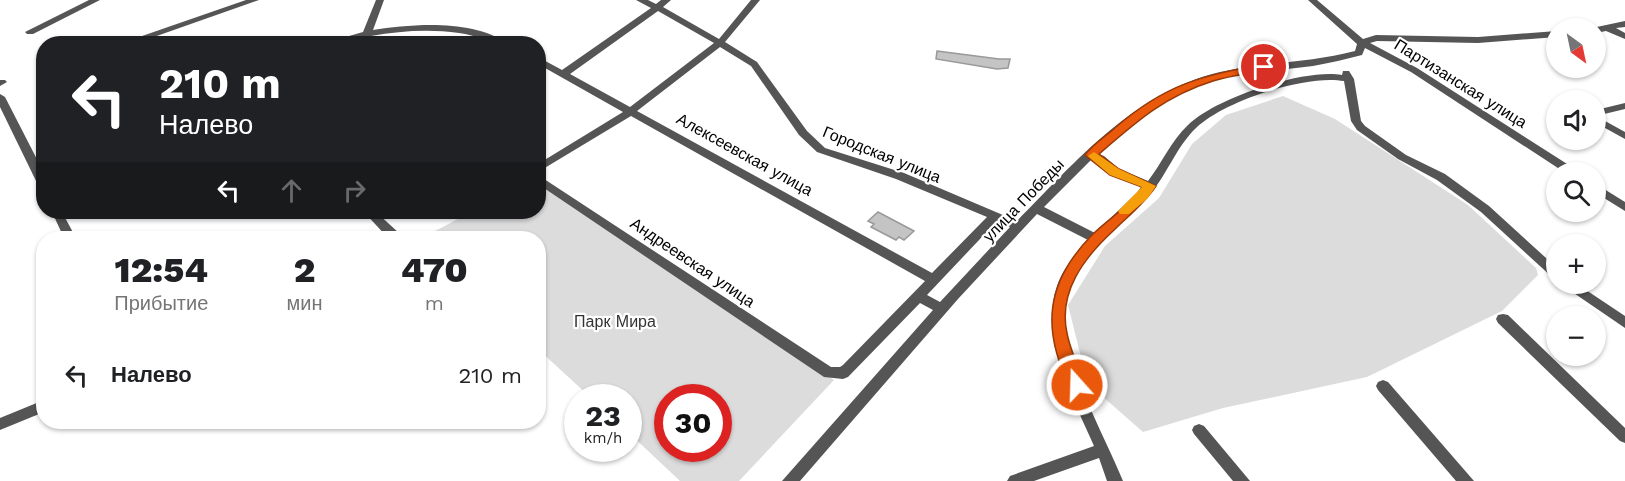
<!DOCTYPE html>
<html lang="ru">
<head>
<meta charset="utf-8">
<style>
	:root { --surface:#fff; --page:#f6f6f6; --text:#202124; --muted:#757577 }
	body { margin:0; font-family:"Work Sans",sans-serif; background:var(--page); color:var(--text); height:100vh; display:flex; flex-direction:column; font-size:22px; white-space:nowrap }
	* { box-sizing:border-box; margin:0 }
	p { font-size:20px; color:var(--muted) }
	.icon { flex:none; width:33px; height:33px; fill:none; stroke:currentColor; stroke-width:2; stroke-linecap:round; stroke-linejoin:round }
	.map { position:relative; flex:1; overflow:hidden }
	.details { position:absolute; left:36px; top:231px; width:510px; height:198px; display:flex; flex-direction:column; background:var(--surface); border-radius:24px; box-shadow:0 2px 4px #0004 }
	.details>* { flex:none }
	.banner { position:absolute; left:36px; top:36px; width:510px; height:183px; border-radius:24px; box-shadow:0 2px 4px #0004; background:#202124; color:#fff; overflow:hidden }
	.needle { width:39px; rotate:147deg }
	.fabs { position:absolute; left:1546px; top:18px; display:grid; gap:12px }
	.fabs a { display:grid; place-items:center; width:60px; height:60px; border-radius:50%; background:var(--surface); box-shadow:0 2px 4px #0004; font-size:30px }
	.speed { position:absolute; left:564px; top:384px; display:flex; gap:12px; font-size:30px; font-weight:700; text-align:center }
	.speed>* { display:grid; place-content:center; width:78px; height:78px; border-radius:50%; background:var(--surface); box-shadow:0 2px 4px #0004; line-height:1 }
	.speed small { font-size:15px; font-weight:400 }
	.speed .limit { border:9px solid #d22; background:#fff; color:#111 }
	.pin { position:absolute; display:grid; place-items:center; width:51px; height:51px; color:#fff; margin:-26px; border:3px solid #fff; border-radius:50%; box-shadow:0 2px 6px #0007 }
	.me { position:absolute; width:66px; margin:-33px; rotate:340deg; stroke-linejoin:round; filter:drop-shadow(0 0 4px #0008) }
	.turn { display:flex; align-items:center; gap:21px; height:126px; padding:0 24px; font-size:27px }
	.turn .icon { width:78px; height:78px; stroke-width:2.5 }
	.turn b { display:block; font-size:42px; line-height:51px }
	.lanes { display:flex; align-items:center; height:57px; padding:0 24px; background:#0003; justify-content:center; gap:30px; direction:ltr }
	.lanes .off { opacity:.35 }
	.eta { display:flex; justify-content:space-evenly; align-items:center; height:102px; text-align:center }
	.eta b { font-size:36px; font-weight:800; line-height:42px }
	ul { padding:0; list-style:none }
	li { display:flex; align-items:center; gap:18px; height:84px; padding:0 24px }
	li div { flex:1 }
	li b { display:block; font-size:22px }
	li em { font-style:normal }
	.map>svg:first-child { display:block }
	.green { fill:#dcdcdc; fill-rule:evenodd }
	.building { fill:#c4c4c4; stroke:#999; stroke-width:1.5 }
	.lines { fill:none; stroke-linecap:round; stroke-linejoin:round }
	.minor { fill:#555; fill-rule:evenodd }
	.route { fill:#ea580c; stroke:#983908; stroke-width:1.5 }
	.slow { fill:#f59e0b }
	.labels { text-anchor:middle; stroke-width:4.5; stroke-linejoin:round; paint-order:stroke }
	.street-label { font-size:16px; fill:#000; stroke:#fff }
	.park-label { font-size:16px; fill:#333; stroke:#fff }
</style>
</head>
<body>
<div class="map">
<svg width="1625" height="481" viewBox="0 0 1625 481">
	<rect width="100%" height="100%" fill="#fff"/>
	<g class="green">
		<polygon points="1283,96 1335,119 1468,205 1536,268 1538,275 1502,311 1367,377 1223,408 1143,432 1102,396 1082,361 1068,305 1105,246 1159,198 1192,144 1226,115"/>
		<path d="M 539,182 L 834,380 L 739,481 L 680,481 L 629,433 L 628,398 L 590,397 L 539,350 L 538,238 L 422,238 L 471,212 L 538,212 ZM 668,398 L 718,398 L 718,448 L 668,448 Z"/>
	</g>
	<g class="building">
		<polygon points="937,51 999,59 1010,59 1008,68 997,69 936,59"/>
		<polygon points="878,212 914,231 904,240 899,237 896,240 871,227 874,224 868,221"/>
	</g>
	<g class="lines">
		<g class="minor">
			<polygon points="89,0 100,0 33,34 27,34 25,32"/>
			<polygon points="246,0 259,0 134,44 119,44"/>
			<path d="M 376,0 L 384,0 L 373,30 C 413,24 473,19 508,44 C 491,44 476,35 459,33 C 429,29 400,31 371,36 L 368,44 L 359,44 L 361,38 L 337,44 L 321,44 L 363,32 Z"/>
			<path d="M 636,0 L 648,0 L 656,4 L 661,0 L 671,0 L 663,7 L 719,39 L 751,0 L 760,0 L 725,42 L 757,62 L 807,131 L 825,148 L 904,173 L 1017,221 C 1076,161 1135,92 1220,72 C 1264,62 1310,63 1355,51 L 1357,44 L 1308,0 L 1317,0 L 1363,39 L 1376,35 L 1478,37 L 1557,31 L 1557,37 L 1478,43 L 1377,41 L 1370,43 L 1417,68 L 1575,169 L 1576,172 L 1564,172 L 1411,72 L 1365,48 L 1362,55 C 1346,59 1330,63 1313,66 C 1277,71 1239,71 1204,82 C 1163,95 1128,124 1098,154 L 1104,156 L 1119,169 L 1148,181 C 1162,163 1171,141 1188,125 C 1215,98 1305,68 1342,75 L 1343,71 L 1349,71 L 1354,79 L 1361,121 L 1365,126 L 1406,155 L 1445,174 L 1489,206 L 1557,268 L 1557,280 L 1553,278 L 1481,212 L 1437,180 L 1398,159 L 1357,130 L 1351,121 L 1344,81 C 1306,74 1224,101 1196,128 C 1175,148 1166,178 1146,199 C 1117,229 1073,256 1066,300 C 1057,354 1103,431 1123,481 L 1107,481 L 1099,458 L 1034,481 L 1007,481 L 1010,476 L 1094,446 C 1074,400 1039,337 1057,286 C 1063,268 1076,254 1088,240 L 1037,214 L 958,299 L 800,481 L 782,481 L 933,310 L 920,303 L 848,377 L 843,379 L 824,377 L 538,184 L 538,175 L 831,367 L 840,367 L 843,365 L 925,281 L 631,116 L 538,172 L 538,164 L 623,112 L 538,64 L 538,57 L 562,70 L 651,8 ZM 658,11 L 714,43 L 630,107 L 570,74 ZM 720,47 L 751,66 L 799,135 L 817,152 L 896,179 L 987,217 L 932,273 L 637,111 ZM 1092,159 L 1096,160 L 1111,175 L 1143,187 L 1095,233 L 1044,207 ZM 997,221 L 1010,227 L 940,302 L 927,295 Z"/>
			<polygon points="1625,21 1625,27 1616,28 1625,33 1625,39 1606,31 1596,33 1596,28 1592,28"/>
			<polygon points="0,80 5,80 7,82 0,86"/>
			<polygon points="0,94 5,97 44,173 44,189 38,185 0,107"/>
			<polygon points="1625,103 1625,109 1596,116 1625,132 1625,139 1596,123 1596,110"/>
			<polygon points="1596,184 1625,202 1625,211 1596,193"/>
			<polygon points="52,212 62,212 76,238 64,238"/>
			<polygon points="364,212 376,212 399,233 400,238 388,238"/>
			<polygon points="1563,284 1577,284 1625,316 1625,328 1565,287"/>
			<polygon points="1503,314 1508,315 1625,428 1625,443 1620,441 1498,323 1496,319 1498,315"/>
			<polygon points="1383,380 1388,382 1474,481 1456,481 1378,390 1376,386 1378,382"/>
			<polygon points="44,400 44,412 0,430 0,418"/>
			<polygon points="1199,424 1204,426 1250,481 1233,481 1194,434 1192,430 1194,426"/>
		</g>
	</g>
	<path class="route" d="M 1264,64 L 1270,67 L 1268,70 C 1250,74 1231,75 1213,81 C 1165,96 1137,121 1099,154 L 1119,169 L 1156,186 C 1144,204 1127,217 1112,232 C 1084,258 1058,292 1067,333 C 1070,350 1079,368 1085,385 L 1083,389 L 1071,389 C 1041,330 1045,283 1092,235 C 1108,219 1130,206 1142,187 L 1110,175 L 1085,155 C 1093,144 1106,136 1116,127 C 1166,84 1201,76 1264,64 Z"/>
	<polygon class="slow" points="1094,152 1119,169 1156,186 1148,198 1129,214 1120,214 1118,211 1142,187 1110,175 1090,158 1088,156"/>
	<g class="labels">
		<g class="street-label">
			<text transform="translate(1461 83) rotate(32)" y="6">Партизанская улица</text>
			<text transform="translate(745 154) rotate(29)" y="6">Алексеевская улица</text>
			<text transform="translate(882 154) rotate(22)" y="6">Городская улица</text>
			<text transform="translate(1023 200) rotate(-46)" y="6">улица Победы</text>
			<text transform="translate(693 262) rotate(34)" y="6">Андреевская улица</text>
		</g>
		<g class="park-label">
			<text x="615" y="327">Парк Мира</text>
		</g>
	</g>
</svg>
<div class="fabs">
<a><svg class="needle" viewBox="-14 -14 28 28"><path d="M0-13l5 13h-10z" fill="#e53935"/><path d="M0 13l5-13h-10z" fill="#757577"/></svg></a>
<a><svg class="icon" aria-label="sound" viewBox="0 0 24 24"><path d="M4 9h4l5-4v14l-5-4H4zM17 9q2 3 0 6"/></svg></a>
<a><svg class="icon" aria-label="search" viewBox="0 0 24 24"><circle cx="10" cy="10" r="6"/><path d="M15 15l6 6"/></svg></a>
<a>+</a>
<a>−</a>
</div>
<div class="speed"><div>23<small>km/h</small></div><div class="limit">30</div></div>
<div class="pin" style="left:1264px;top:67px;background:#d93025"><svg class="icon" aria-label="arrive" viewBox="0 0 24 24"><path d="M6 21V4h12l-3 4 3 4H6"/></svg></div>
<svg class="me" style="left:1077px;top:385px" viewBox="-20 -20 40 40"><circle r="17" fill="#ea580c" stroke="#fff" stroke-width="3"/><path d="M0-11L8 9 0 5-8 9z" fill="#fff"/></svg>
<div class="banner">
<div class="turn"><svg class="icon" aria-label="left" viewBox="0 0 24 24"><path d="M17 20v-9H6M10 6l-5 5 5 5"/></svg><div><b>210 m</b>Налево</div></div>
<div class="lanes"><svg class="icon" aria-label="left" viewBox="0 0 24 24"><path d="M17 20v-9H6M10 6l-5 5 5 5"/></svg><svg class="icon off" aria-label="ahead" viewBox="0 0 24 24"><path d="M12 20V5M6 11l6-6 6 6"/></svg><svg class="icon off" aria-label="right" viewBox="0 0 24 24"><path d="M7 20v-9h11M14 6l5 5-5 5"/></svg></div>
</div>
<section class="details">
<div class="eta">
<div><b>12:54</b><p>Прибытие</p></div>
<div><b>2</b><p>мин</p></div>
<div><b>470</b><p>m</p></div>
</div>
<ul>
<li><svg class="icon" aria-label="left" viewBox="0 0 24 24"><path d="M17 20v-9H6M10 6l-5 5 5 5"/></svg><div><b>Налево</b></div><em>210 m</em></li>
</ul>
</section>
</div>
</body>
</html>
